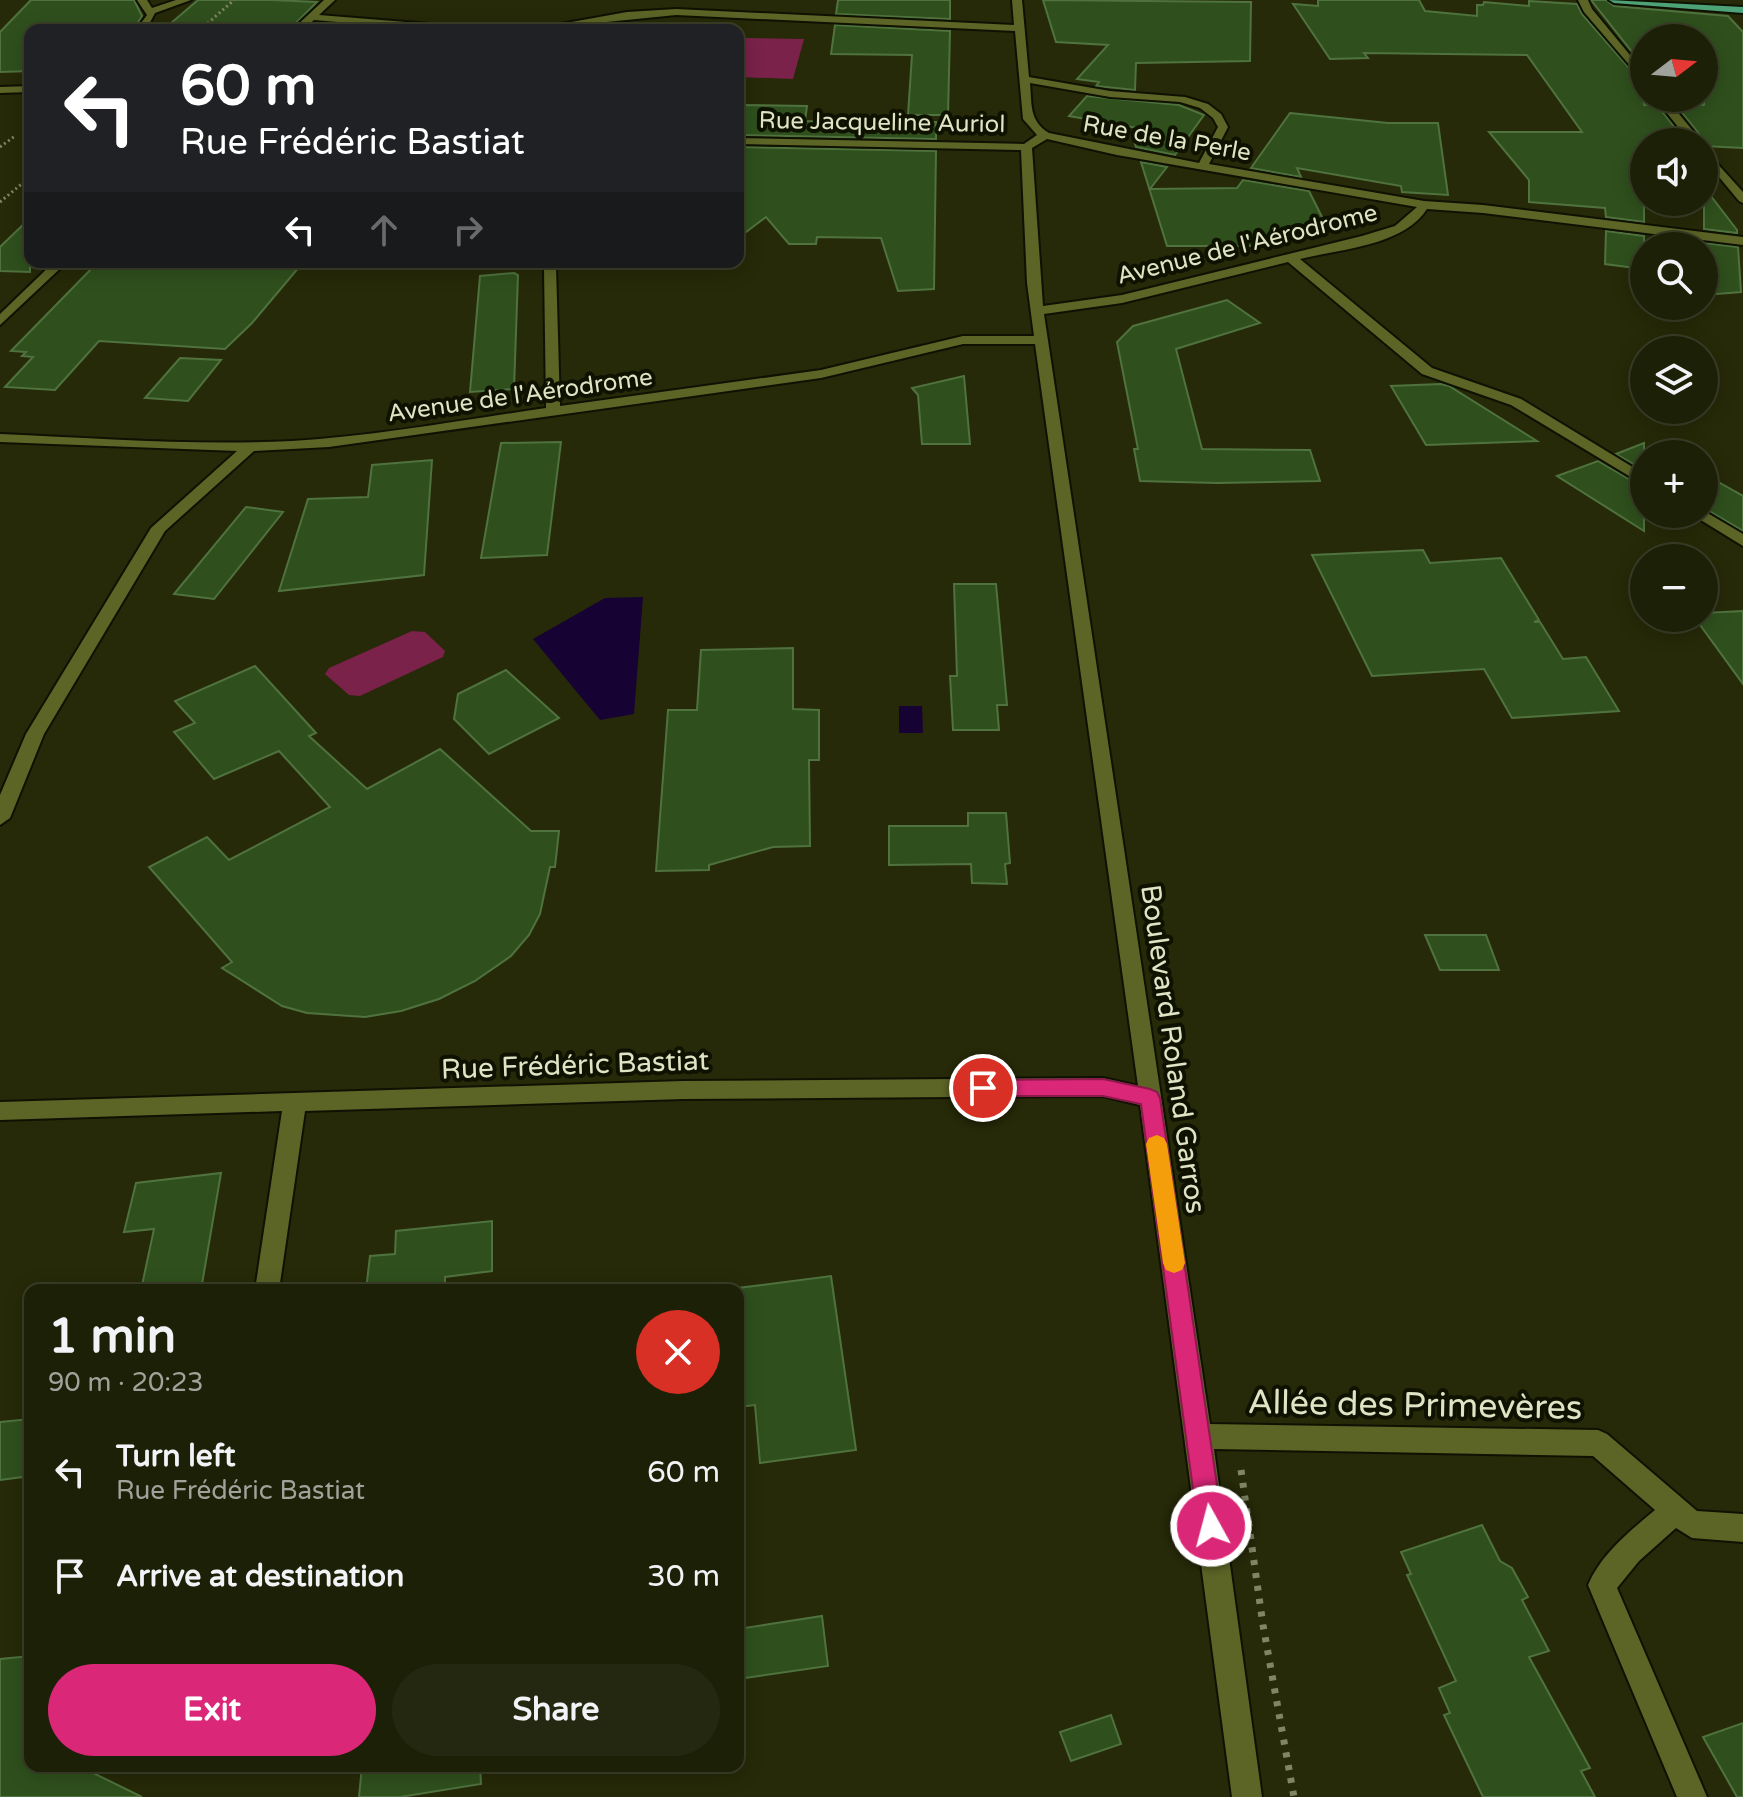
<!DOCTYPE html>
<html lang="en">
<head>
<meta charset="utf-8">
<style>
	:root { --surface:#1c2006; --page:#252810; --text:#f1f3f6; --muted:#a0a39b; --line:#3a3e28; --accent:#db2777 }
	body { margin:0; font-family:"Varela Round",sans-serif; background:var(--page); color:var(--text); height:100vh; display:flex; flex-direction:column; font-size:30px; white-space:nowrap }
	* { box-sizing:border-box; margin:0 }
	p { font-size:26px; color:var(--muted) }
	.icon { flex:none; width:44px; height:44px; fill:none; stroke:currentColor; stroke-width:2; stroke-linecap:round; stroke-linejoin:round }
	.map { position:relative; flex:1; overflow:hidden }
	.details { position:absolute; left:24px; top:1284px; width:720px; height:488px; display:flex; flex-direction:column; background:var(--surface); border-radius:16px; box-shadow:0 4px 20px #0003,0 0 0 2px var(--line) }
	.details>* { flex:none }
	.guide { position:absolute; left:24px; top:24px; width:720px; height:244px; border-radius:16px; box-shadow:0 4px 20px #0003,0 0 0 2px var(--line); background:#202124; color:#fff; overflow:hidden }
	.needle { width:52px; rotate:74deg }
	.tools { position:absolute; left:1630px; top:24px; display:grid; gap:16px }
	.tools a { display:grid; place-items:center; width:88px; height:88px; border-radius:50%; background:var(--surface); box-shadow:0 4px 20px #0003,0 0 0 2px var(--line); font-size:40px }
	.pin { position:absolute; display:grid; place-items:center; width:68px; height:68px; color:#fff; margin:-34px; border:4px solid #fff; border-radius:50%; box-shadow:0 2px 8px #0007 }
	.me { position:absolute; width:88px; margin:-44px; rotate:353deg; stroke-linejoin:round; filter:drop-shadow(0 0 6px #0008) }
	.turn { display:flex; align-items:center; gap:28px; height:168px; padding:0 24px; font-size:36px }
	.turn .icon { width:104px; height:104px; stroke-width:2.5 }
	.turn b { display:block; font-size:56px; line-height:68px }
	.lanes { display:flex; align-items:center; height:76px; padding:0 24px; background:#0003; justify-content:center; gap:40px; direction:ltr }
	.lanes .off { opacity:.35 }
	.round { display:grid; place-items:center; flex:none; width:84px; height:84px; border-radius:42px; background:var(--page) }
	.overview { display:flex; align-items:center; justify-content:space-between; height:136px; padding:0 24px }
	h1 { font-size:48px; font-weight:700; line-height:60px }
	.action { display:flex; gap:16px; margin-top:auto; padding:16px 24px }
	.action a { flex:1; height:92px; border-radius:48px; background:var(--accent); color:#fff; font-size:32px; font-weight:700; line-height:92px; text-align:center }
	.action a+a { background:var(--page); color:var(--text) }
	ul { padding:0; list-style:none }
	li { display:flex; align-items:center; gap:24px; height:104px; padding:0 24px }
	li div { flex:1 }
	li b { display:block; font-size:30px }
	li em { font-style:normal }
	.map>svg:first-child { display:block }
	.green { fill:#7a224a }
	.water { fill:#170234 }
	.building { fill:#2f501d; stroke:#4f723e; stroke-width:2 }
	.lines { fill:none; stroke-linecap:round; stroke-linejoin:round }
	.minor-casing { stroke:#0f1202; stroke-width:4 }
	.major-casing { stroke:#0f1202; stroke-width:4 }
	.path-far1 { stroke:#808564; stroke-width:3; stroke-dasharray:2 3; stroke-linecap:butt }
	.path { stroke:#808564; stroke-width:7; stroke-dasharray:5 8; stroke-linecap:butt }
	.minor { fill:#5c6526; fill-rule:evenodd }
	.major { fill:#4ea278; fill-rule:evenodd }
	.route { fill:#db2777; stroke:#8e194d; stroke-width:2 }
	.slow { fill:#f59e0b }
	.labels { text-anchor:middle; stroke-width:8; stroke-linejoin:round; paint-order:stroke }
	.far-street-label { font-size:24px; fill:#dee4c4; stroke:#0f1200 }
	.street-label { font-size:28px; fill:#dee4c4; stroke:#0f1200 }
	.near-street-label { font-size:34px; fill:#dee4c4; stroke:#0f1200 }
</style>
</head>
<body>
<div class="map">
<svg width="1743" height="1797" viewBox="0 0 1743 1797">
	<rect width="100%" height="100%" fill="#262a08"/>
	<g class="green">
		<polygon points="746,38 804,39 793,79 738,77 738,62"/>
		<polygon points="412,631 425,632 445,651 443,657 360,696 349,695 325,674 329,668"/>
	</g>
	<g class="water">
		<polygon points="643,597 634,714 600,720 533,639 605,598"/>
		<polygon points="899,706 922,706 923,733 899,733"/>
	</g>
	<g class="building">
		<polygon points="31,0 134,0 142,16 133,30 30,30 30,71 0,72 0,32"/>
		<polygon points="198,0 272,0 317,2 289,30 163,30"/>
		<polygon points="838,0 950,0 950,19 836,14"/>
		<polygon points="1043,0 1251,2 1250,61 1136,63 1135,90 1096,86 1099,82 1077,79 1108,45 1056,42"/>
		<polygon points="1318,0 1419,0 1425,11 1477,16 1477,5 1483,5 1484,2 1529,6 1529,1 1577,4 1582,14 1644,85 1644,105 1657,105 1686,142 1644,142 1644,222 1606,217 1605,208 1529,202 1529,180 1489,132 1582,132 1527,55 1364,53 1368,58 1330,59 1293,4 1318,6"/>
		<polygon points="1591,0 1606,0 1614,6 1728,16 1743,32 1743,148 1704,146 1704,140 1676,105 1704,105 1704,38 1644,38 1644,67"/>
		<polygon points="835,25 950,31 948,115 908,115 912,55 831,54"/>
		<polygon points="1087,96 1179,105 1204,115 1175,155 1136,147 1134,141 1143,129 1069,116"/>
		<polygon points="742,105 807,106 805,121 936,122 936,139 738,135"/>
		<polygon points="1290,113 1388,123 1438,123 1448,195 1402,192 1401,186 1297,168 1301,177 1251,168"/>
		<polygon points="738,147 936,151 934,289 898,291 881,238 817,237 816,244 789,244 766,217 738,238 742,196 738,196"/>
		<polygon points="1141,162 1167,167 1150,189 1237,188 1243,180 1309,191 1327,227 1254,246 1167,246"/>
		<polygon points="1704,187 1737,230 1737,233 1704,229"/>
		<polygon points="30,218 30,272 0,271 0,247"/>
		<polygon points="1606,231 1644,236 1644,269 1605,264"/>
		<polygon points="1704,243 1738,247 1741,292 1704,295"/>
		<polygon points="148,262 300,266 252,323 225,349 99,341 55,390 5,387 33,357 22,356 26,352 11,351 96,264 144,267"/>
		<polygon points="514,273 518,275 514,389 470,392 480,276"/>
		<polygon points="1227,300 1260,323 1176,349 1202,449 1310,450 1320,481 1217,483 1140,481 1134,449 1138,449 1117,342 1133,326"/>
		<polygon points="180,358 221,360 188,401 145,398"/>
		<polygon points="964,376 970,444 922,444 918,395 912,388"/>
		<polygon points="1441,384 1449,386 1537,441 1426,445 1391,386"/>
		<polygon points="561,442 547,555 481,558 501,443"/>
		<polygon points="1644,443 1644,470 1616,454"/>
		<polygon points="432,460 424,575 279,591 308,499 368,497 372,465"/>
		<polygon points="1598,461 1644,488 1644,531 1557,476"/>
		<polygon points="1704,474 1743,496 1743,531 1704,508"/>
		<polygon points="246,507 283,512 214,599 174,594"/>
		<polygon points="1423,550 1430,563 1501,558 1539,620 1534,622 1540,622 1563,659 1586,657 1619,711 1512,718 1484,669 1372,676 1312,555"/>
		<polygon points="954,584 996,584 1007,705 997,705 999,730 953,730 950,676 957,676"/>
		<polygon points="1743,611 1743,684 1695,618 1704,618 1704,613"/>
		<polygon points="793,648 793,709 819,710 819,760 809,760 810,846 773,847 709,865 709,870 656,871 668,710 697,710 701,650"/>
		<polygon points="255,666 316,733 309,736 367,789 440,749 531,831 559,831 555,867 550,867 540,914 529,935 511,956 475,981 439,999 401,1011 365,1017 307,1013 282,1006 222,968 232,962 149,867 207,837 229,860 330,807 279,751 214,779 174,732 195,723 175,701"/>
		<polygon points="506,670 559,718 489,754 454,719 458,694"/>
		<polygon points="968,813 1006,813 1010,863 1005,864 1007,884 972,883 971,864 889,865 889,826 968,826"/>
		<polygon points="1425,935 1486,935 1499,970 1440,970"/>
		<polygon points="221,1173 201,1290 141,1290 154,1229 124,1232 136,1183"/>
		<polygon points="492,1221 492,1271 445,1277 445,1290 366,1290 370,1256 395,1254 396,1231"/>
		<polygon points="831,1276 856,1450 760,1463 755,1405 738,1407 738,1288"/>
		<polygon points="30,1419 30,1476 0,1480 0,1422"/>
		<polygon points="1482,1525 1500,1561 1512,1568 1528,1597 1522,1600 1549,1651 1529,1657 1590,1768 1581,1771 1595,1797 1483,1797 1444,1715 1450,1713 1439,1688 1456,1681 1407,1575 1411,1574 1401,1552"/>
		<polygon points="822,1616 828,1666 738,1679 738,1629"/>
		<polygon points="30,1656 30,1766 79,1766 142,1797 0,1797 0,1659"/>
		<polygon points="1111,1715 1121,1744 1071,1761 1060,1732"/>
		<polygon points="1743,1723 1743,1797 1737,1797 1703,1737"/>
		<polygon points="362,1766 480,1766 481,1784 400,1797 359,1797"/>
	</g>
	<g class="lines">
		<g class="minor-casing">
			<g id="minor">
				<polygon points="137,0 147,0 152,8 176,0 191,0 155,13 146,30 136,30 147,15"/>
				<polygon points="324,0 335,0 319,15 468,27 473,30 433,30 314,20 303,30 292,30"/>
				<path d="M 1012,0 L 1022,0 L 1029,77 L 1110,91 L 1185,97 L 1208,104 L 1221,114 L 1228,127 L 1209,164 L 1424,201 L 1483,205 L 1743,237 L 1743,245 L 1483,213 L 1427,209 C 1403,246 1340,249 1300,259 L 1432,368 L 1521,399 L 1644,474 L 1644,485 L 1511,405 L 1422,374 L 1288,262 L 1122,303 L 1044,314 L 1210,1424 L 1598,1430 L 1607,1434 L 1697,1511 L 1743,1514 L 1743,1542 L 1692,1538 L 1676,1528 L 1639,1561 L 1617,1588 L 1707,1797 L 1677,1797 L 1588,1585 C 1601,1554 1630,1531 1655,1510 L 1593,1456 L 1214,1449 L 1262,1797 L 1232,1797 L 1140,1105 L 1103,1096 L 683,1099 L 305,1111 L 279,1290 L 255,1290 L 282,1111 L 0,1120 L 0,1102 L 683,1081 L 1103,1078 L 1138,1086 L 1035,344 L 963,344 L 821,378 L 329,447 L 254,451 L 165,531 L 44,734 L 10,818 L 0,825 L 0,795 L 26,734 L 151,528 L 237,451 L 0,442 L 0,434 C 97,438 195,446 292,441 C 377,436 462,420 546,408 L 544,268 L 535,262 L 551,262 L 556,266 L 560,406 L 821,370 L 963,336 L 1034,336 L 1027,283 L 1021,150 L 738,144 L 738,138 L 1024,144 L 1037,135 L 1023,119 L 1015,31 L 676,15 L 527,30 L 627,12 L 676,9 L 1014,25 ZM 1030,83 L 1110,97 L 1180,102 L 1200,108 L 1213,118 L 1218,127 L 1199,163 L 1049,133 C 1029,121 1032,104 1030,83 ZM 1047,139 L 1117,155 L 1417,207 L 1395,226 L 1362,236 L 1122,295 L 1043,306 L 1032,148 Z"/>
				<polygon points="1578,0 1588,0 1592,9 1644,72 1644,82 1584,12"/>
				<polygon points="30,86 30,92 0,93 0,87"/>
				<polygon points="1655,98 1666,98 1702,142 1690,142"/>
				<polygon points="1704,149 1743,192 1743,203 1739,201 1704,159"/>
				<polygon points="54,262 67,262 0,325 0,314"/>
				<polygon points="1704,511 1743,534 1743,546 1691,514 1704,514"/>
			</g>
		</g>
		<g class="major-casing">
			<polygon id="major" points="1609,0 1743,7 1743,13 1614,3"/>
		</g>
		<g class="path-far1">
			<polyline points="200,30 234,0"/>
			<polyline points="0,147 15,136"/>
			<polyline points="0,202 30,177"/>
		</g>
		<polyline class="path" points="1241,1470 1263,1625 1294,1797"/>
		<use href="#minor" class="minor"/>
		<use href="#major" class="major"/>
	</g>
	<polygon class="route" points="1103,1079 1150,1089 1157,1092 1160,1098 1223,1526 1220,1535 1211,1539 1202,1535 1198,1526 1141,1104 1103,1096 983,1096 976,1094 973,1088 976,1082 983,1080"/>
	<polygon class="slow" points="1157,1135 1164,1138 1167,1144 1185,1263 1182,1270 1174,1273 1166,1270 1163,1263 1146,1144 1149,1138"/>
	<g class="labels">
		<g class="far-street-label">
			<text transform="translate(882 122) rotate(1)" y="8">Rue Jacqueline Auriol</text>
			<text transform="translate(1167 138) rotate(10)" y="8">Rue de la Perle</text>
			<text transform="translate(1247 244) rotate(-14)" y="8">Avenue de l'Aérodrome</text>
			<text transform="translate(520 395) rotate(-8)" y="8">Avenue de l'Aérodrome</text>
		</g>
		<g class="street-label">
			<text transform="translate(1174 1049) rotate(82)" y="10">Boulevard Roland Garros</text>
			<text transform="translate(575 1064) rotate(-2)" y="10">Rue Frédéric Bastiat</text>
		</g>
		<g class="near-street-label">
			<text transform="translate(1415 1404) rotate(1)" y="12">Allée des Primevères</text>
		</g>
	</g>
</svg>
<div class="tools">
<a><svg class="needle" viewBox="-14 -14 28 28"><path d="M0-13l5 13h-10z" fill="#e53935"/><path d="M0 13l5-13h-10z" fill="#a0a39b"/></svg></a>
<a><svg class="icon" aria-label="sound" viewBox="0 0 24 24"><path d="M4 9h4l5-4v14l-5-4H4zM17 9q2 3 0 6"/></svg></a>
<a><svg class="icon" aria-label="search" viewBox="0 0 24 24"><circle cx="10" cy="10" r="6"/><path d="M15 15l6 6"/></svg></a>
<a><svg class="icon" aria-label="layers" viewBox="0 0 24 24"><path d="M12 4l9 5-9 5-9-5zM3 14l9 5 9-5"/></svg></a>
<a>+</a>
<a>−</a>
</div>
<div class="pin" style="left:983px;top:1088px;background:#d93025"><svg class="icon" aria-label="arrive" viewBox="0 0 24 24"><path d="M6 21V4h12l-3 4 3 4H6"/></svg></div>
<svg class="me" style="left:1211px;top:1526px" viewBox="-20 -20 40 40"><circle r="17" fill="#db2777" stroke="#fff" stroke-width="3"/><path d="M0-11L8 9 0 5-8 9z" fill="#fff"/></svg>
<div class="guide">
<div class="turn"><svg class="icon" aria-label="left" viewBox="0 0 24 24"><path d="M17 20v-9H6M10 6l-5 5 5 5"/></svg><div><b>60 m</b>Rue Frédéric Bastiat</div></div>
<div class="lanes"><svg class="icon" aria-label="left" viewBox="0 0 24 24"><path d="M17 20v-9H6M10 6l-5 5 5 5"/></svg><svg class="icon off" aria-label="ahead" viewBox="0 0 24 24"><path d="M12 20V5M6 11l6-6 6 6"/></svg><svg class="icon off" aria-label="right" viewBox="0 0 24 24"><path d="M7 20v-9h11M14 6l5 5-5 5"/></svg></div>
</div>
<section class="details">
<div class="overview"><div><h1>1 min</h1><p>90 m · 20:23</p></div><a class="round" style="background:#d93025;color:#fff"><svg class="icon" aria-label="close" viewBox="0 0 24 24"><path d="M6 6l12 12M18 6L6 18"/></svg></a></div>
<ul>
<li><svg class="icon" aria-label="left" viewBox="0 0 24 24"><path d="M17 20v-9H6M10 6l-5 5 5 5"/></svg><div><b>Turn left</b><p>Rue Frédéric Bastiat</p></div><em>60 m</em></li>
<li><svg class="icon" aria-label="arrive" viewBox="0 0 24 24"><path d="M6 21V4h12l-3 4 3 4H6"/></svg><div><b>Arrive at destination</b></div><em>30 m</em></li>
</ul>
<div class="action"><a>Exit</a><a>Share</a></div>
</section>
</div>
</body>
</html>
